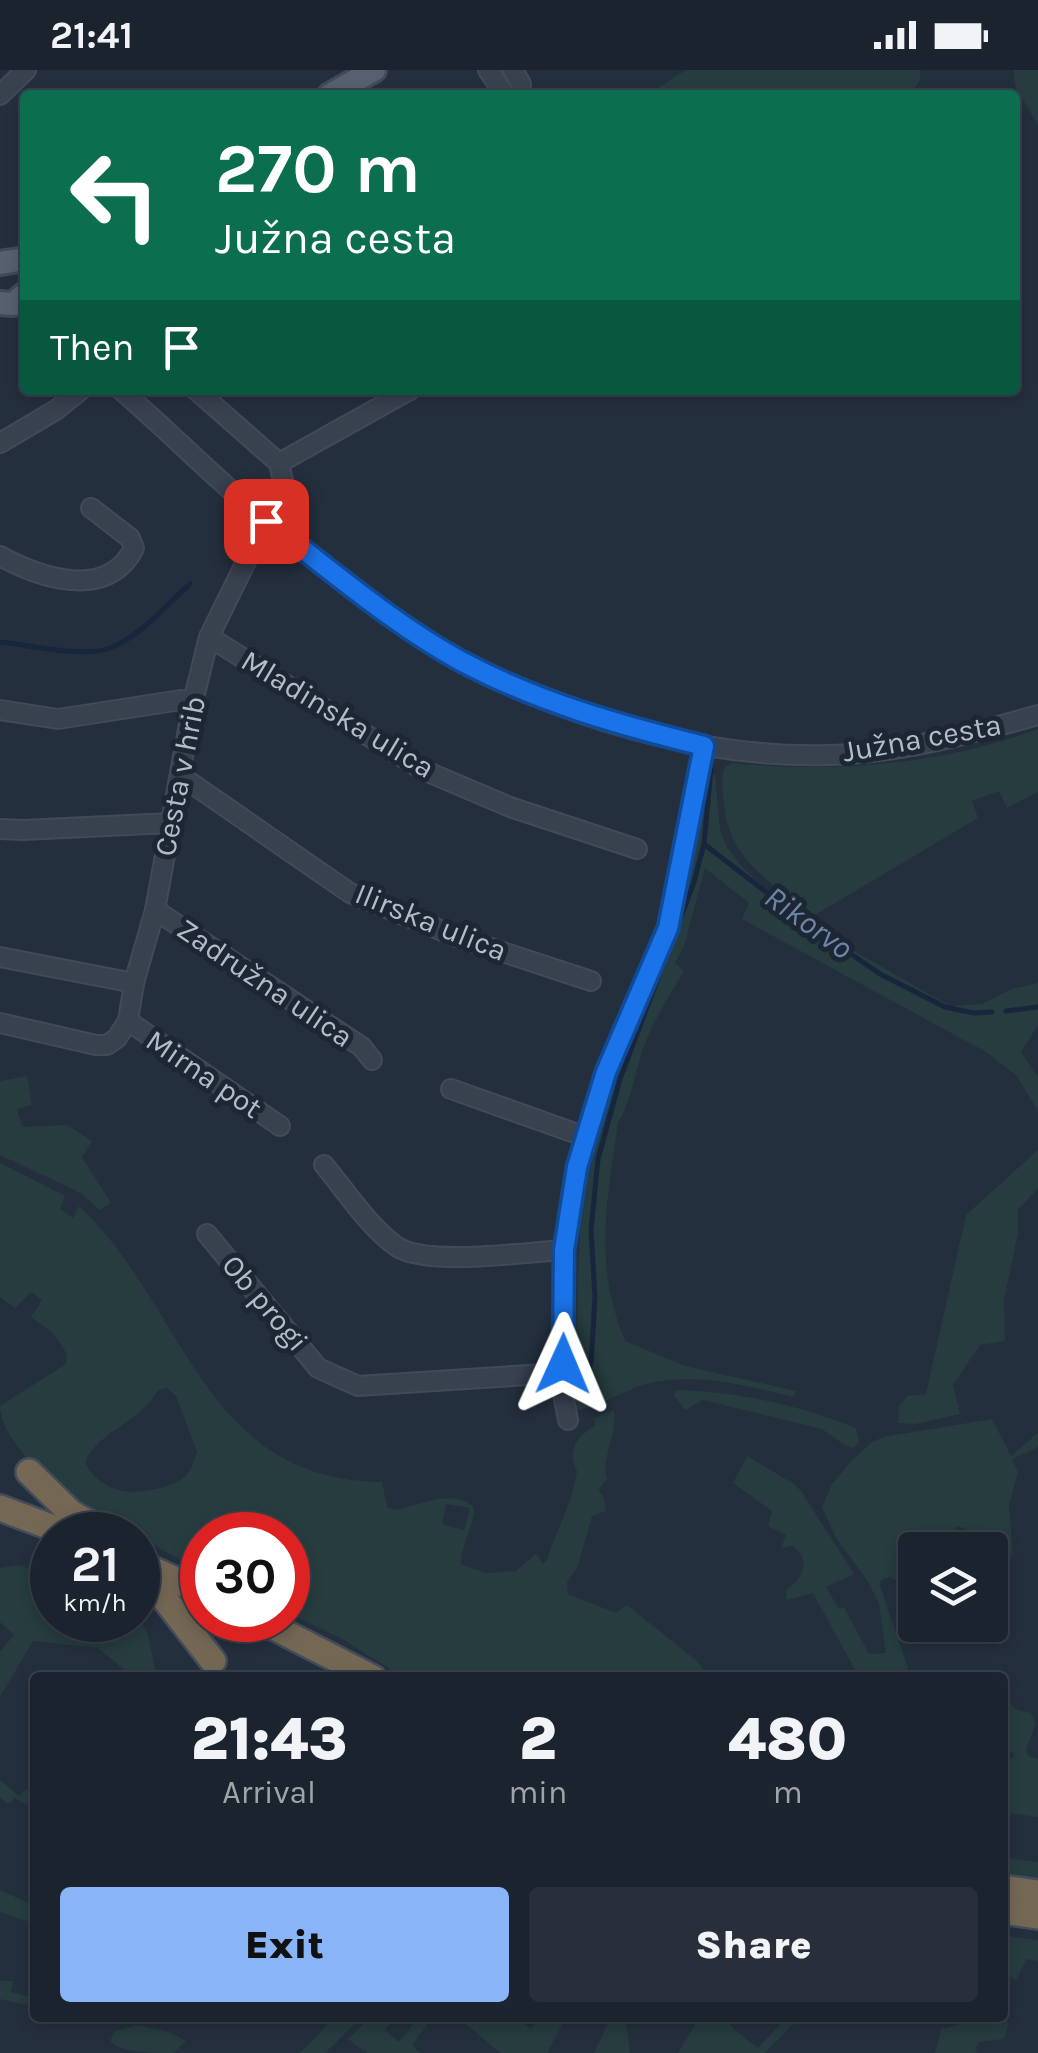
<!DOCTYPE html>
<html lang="en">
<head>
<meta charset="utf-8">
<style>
	:root { --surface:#1b232e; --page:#282f3a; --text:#f1f3f6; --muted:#a0a4aa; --line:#39404a; --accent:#8ab4f8 }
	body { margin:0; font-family:Karla,sans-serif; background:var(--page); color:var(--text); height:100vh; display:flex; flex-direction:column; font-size:38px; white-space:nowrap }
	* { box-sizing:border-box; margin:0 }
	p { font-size:32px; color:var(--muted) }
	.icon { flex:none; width:55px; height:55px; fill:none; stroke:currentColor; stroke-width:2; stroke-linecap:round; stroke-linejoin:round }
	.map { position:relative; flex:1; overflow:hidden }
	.side { position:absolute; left:30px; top:1602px; width:978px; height:350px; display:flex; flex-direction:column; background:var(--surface); border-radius:10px; box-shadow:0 5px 15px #0003,0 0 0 2px var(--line) }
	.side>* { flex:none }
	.banner { position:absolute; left:20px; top:20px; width:1000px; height:305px; border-radius:10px; box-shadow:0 5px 15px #0003,0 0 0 2px var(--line); background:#0b6e4f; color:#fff; overflow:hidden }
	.buttons { position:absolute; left:898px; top:1462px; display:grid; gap:20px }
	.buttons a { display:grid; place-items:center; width:110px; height:110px; border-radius:10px; background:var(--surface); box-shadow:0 5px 15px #0003,0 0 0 2px var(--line); font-size:50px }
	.speed { position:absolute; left:30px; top:1442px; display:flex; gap:20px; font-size:50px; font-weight:700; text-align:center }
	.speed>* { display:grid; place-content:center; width:130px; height:130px; border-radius:50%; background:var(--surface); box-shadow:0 5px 15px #0003,0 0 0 2px var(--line); line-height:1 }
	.speed small { font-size:25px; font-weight:400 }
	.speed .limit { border:15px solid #d22; background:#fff; color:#111 }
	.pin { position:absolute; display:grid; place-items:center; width:85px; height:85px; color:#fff; margin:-42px; border-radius:20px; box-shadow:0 5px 15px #0006 }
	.me { position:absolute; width:110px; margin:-55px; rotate:1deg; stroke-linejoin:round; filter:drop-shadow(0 0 8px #0008) }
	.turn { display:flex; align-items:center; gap:35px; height:210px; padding:0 30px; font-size:45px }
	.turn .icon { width:130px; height:130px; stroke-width:2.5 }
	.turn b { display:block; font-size:70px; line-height:85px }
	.then { display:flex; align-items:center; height:95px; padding:0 30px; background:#0003; gap:20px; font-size:38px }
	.eta { display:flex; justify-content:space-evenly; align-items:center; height:170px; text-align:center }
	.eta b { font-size:60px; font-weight:800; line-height:70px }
	.primary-button { display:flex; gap:20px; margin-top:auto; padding:20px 30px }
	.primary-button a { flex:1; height:115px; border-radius:10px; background:var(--accent); color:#111; font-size:40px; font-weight:800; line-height:115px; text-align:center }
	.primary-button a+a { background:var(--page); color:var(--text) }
	.status { display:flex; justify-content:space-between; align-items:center; height:70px; padding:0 50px; background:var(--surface); direction:ltr }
	.status svg { height:28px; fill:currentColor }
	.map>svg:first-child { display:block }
	.green { fill:#263c3f; fill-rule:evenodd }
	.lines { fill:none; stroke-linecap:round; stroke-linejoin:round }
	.stream { stroke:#17263c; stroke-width:5 }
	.minor-casing { stroke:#414a57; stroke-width:22 }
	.major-casing { stroke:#414a57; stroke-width:28 }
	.highway-casing { stroke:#434c59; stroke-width:30 }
	.minor { stroke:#38414e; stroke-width:18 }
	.major { stroke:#56606e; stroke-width:22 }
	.highway { stroke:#746855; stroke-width:25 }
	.route-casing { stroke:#114b97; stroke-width:25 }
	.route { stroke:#1a73e8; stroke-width:18 }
	.labels { text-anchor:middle; stroke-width:10; stroke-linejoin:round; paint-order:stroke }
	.street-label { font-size:30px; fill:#b4bcc9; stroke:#1d2633 }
	.water-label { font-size:32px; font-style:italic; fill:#6d86a8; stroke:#1d2633 }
</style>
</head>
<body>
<div class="status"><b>21:41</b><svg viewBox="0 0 49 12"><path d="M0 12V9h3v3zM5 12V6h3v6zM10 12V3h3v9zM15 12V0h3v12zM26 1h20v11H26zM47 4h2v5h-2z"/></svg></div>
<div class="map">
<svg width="1038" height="1983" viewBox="0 0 1038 1983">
	<rect width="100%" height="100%" fill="#242f3e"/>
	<g class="green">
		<polygon points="686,0 920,0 920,10 910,25 647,25"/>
		<polygon points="1013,0 1038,0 1038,55 1016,19"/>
		<path d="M 1038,659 L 1038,722 L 1007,738 L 999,721 L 972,731 L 978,748 L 815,845 C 774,816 729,790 724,735 C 723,722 720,709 725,697 L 732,693 C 834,703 941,695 1038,659 Z"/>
		<path d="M 706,703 L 715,705 L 720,759 L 726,776 L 742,797 L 767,821 L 811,849 L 837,871 L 950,936 L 982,934 L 1012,919 L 1038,913 L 1038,955 L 1021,982 L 1038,1007 L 1038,1041 L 1016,1005 L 986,982 L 742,849 L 749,833 L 705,798 L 684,876 L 675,893 L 684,901 C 670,925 656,946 646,971 C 635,998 633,1028 618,1053 C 607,1133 593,1192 625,1271 L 685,1296 L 796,1321 L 793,1327 C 746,1315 695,1302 646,1314 C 621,1321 600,1338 573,1341 C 566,1307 576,1277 577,1243 C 579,1165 581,1090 606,1016 C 623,963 655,915 673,861 C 689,809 692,755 706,703 Z"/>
		<polygon points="27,1006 32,1035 17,1039 22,1057 67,1055 92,1071 82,1087 111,1133 100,1140 81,1123 0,1085 0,1011"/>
		<polygon points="1038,1080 1038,1118 1018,1140 1018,1163 1004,1230 1005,1271 980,1275 953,1315 960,1344 915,1354 898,1353 899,1336 907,1326 926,1324 966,1145"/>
		<path d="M 0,1093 L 65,1126 L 60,1139 L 73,1148 L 79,1136 C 187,1237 202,1411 382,1412 L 387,1437 L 397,1440 C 420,1434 457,1418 474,1438 C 474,1457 461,1474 461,1494 L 485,1503 L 516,1501 L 536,1484 L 543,1494 L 547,1490 C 556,1459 573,1433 577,1401 C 565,1382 578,1365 595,1356 L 595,1348 L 614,1340 C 618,1363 600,1391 607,1409 L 598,1421 L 603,1425 L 606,1441 L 592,1446 L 578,1496 L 567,1512 L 568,1524 L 616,1543 L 627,1535 L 697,1591 L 710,1607 L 485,1608 L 484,1604 L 471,1608 L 402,1607 L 344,1570 L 288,1543 L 288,1465 L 202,1465 L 202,1502 C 180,1490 156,1476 135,1465 C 124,1459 111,1455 100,1448 C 68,1429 0,1374 0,1336 L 66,1294 L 67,1284 L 53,1263 L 31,1247 L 42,1230 L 31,1222 L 15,1238 L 0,1227 ZM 167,1318 L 176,1326 L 197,1382 C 194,1389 192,1399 187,1404 C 181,1412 169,1416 160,1418 C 130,1426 102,1423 85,1393 C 97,1361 141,1353 158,1320 ZM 446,1434 L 470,1438 L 464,1460 L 442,1454 Z"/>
		<path d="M 676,1320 C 739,1322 797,1334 856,1358 L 859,1372 L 854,1378 L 846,1376 L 822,1359 L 703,1330 L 685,1340 L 674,1325 Z"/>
		<path d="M 992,1349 L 1011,1386 L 1038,1363 L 1038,1377 L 1012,1389 L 1018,1402 L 1009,1436 L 1013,1485 L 999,1497 C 996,1469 982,1464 957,1456 L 940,1480 L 915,1480 L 915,1497 L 905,1501 L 898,1511 L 890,1507 L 881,1510 L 880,1516 L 908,1598 L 904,1607 L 859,1607 L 813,1523 L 786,1530 L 787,1519 C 803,1508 812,1489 792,1476 L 781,1478 L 786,1465 L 768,1456 L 772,1441 L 733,1413 L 747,1386 L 794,1414 L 801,1421 L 854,1504 L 826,1517 L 839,1539 L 844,1537 L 869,1584 L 886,1583 L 879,1533 L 867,1510 L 836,1468 L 822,1437 L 832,1414 L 854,1388 L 871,1373 L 883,1367 Z"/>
		<polygon points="19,1495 52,1506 52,1550 138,1549 147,1562 157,1607 133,1607 98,1578 33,1571 0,1627 0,1582 14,1565 0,1552 0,1498"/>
		<polygon points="1009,1628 1014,1639 1030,1643 1036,1653 1026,1679 1028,1686 1038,1689 1038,1747 1003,1742 1003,1698 1015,1684 1003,1678 1003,1639"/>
		<polygon points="0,1710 19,1726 35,1712 35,1741 15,1728 8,1734 0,1727"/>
		<polygon points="1002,1787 1038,1792 1038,1810 1003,1807"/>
		<polygon points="0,1820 35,1836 35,1854 0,1842"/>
		<polygon points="1003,1866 1038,1870 1038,1891 1027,1889 1016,1910 1003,1902"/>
		<polygon points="0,1911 13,1911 11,1922 35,1928 35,1937 0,1929"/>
		<polygon points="1007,1944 1008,1956 1004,1969 979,1972 975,1980 977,1983 935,1983 941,1959 987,1948 1002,1948"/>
		<polygon points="334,1948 361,1948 325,1983 300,1983"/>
		<polygon points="370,1948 395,1948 385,1960 399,1972 413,1955 402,1948 432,1948 412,1975 420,1983 367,1983 348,1969"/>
		<polygon points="459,1948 517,1948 530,1958 542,1948 566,1948 547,1983 500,1983"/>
		<polygon points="611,1948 626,1948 630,1983 594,1983"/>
		<path d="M 699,1948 L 725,1948 L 735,1960 L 758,1978 L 786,1948 L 797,1948 C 789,1962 776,1970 765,1983 L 678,1983 Z"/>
		<path d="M 138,1955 L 169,1962 L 186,1971 L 173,1983 C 153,1983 121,1983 110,1971 L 115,1961 Z"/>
	</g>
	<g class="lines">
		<g class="stream">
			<path d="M 0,572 C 30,575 82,588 110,578 C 141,566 166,535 190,514"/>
			<polyline points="711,698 704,774 806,853 880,904 945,937 974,943 992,942"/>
			<polyline points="1006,941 1038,937"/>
			<polyline points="575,1328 591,1293 595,1227 591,1160 598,1089 620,1009 694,812 704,774"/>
		</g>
		<g class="minor-casing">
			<g id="minor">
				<polyline points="488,0 505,25"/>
				<polyline points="513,0 521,14 520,25"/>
				<polyline points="0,25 26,0"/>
				<path d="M 121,320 C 171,363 217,411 268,452 C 324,498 395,555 459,590 C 568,649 705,689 830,685 C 901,683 970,664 1038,645"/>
				<polyline points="0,373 56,340 81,320"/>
				<polyline points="279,393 410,320"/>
				<path d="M 0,486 C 40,508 108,531 134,478 L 130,468 L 91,438"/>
				<polyline points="209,567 423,700 510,737 637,779"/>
				<polyline points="0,640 58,649 181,630 193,632"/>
				<polyline points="181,706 350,823 457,867 591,911"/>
				<polyline points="0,759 23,760 171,753"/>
				<polyline points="155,840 362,977 372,990"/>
				<polyline points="0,887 134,913"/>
				<polyline points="128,951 280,1056"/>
				<polyline points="0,953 96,975 107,975 117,968 128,951 134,913 155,840 193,632 209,567 266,451 270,433 283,411 279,393 196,320"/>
				<polyline points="451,1019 586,1067"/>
				<path d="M 324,1095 C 346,1121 368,1156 396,1176 C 425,1197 526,1182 564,1180"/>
				<polyline points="207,1164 318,1298 358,1316 559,1303"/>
				<polyline points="568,1350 559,1303 563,1294 564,1180 577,1097 606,1002 668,858 704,677"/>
			</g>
		</g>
		<g class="major-casing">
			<g id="major">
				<polyline points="330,25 374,0"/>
				<polyline points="0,193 25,189"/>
				<polyline points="0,233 13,234 25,224"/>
			</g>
		</g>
		<g class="highway-casing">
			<g id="highway">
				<polyline points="29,1402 71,1443 110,1465"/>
				<polyline points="0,1438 72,1465"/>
				<polyline points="138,1493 202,1522"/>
				<polyline points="138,1509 164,1528 213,1591"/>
				<polyline points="260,1550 373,1608"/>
				<polyline points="1002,1818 1038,1823"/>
				<polyline points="1002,1841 1038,1846"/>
			</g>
		</g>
		<use href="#minor" class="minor"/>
		<use href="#major" class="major"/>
		<use href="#highway" class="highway"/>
	</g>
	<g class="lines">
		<g class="route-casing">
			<path id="route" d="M 266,451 C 329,498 390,552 459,590 C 537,632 619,655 704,676 L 668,858 L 606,1002 L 577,1097 L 564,1180 L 563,1294"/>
		</g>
		<use href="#route" class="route"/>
	</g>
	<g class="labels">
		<g class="street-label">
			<text transform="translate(338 644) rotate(31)" y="10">Mladinska ulica</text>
			<text transform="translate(922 668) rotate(-10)" y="10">Južna cesta</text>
			<text transform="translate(180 706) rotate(-79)" y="10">Cesta v hrib</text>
			<text transform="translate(431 852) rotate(22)" y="10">Ilirska ulica</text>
			<text transform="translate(265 913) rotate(34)" y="10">Zadružna ulica</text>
			<text transform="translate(204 1004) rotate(34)" y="10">Mirna pot</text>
			<text transform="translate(265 1233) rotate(50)" y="10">Ob progi</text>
		</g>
		<g class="water-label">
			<text transform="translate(809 852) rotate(36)" y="11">Rikorvo</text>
		</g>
	</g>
</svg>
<div class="buttons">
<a><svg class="icon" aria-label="layers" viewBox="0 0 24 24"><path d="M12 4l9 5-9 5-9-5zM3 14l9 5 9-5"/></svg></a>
</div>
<div class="speed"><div>21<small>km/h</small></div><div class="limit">30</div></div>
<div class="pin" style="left:266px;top:451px;background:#d93025"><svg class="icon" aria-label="arrive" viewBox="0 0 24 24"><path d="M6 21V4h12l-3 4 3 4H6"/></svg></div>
<svg class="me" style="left:563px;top:1294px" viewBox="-20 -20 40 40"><path d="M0-17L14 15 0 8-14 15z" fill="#1a73e8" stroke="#fff" stroke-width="4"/></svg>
<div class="banner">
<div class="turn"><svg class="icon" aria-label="left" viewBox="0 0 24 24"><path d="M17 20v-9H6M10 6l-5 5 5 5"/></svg><div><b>270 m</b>Južna cesta</div></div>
<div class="then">Then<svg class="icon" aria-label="arrive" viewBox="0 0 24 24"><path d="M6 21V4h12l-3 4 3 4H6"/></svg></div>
</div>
<section class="side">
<div class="eta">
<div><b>21:43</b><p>Arrival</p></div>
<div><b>2</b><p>min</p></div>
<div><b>480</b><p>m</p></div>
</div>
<div class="primary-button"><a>Exit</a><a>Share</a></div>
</section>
</div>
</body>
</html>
